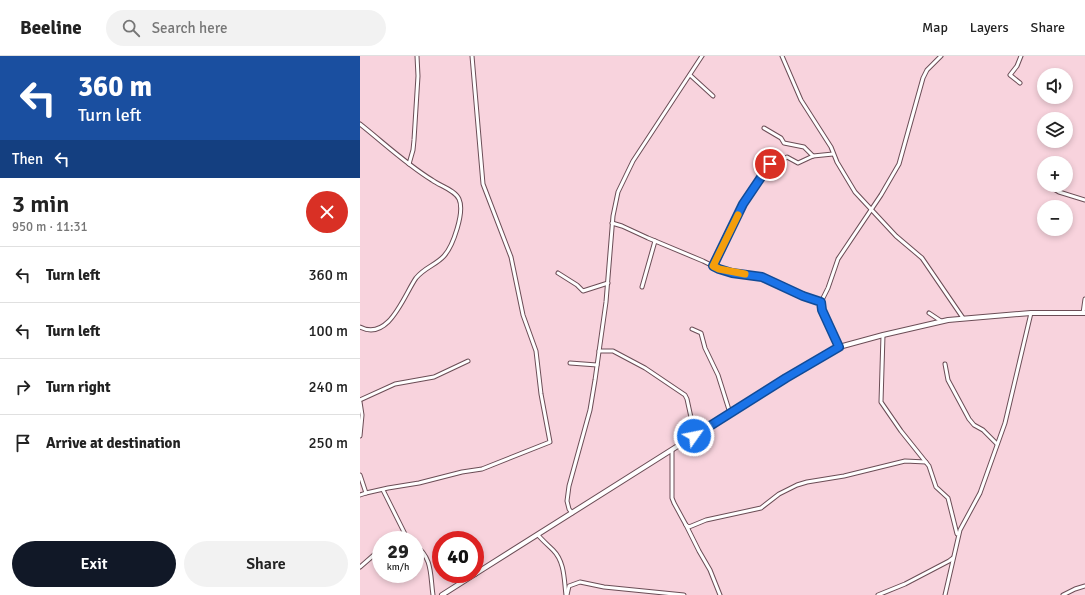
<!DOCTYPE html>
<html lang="en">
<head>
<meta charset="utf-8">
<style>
	:root { --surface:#fff; --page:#f2f2f2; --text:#222; --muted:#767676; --line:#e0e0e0; --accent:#111827 }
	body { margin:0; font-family:Signika,sans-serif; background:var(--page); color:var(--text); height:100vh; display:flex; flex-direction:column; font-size:15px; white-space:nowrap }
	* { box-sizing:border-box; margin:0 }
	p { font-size:13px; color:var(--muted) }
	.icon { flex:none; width:22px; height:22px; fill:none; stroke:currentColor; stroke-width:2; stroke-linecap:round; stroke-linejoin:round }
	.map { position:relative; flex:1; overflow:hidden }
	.sheet { display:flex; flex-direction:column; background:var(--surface); width:360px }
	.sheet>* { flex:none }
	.top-card { background:#1a4fa0; color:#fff; overflow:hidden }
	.controls { position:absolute; left:677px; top:12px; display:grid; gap:8px }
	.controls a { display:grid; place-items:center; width:36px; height:36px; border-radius:50%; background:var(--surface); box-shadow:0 2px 6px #0003; font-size:20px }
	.speed { position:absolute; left:12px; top:475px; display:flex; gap:8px; font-size:20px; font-weight:700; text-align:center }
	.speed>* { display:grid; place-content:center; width:52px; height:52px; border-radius:50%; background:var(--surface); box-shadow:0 2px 6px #0003; line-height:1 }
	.speed small { font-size:10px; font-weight:400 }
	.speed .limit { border:6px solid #d22; background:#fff; color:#111 }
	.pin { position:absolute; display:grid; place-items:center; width:34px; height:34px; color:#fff; margin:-17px; border:2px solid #fff; border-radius:50%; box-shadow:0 1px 4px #0007 }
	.me { position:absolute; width:44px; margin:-22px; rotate:57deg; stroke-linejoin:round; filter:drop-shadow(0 0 3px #0008) }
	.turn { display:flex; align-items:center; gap:14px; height:84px; padding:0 12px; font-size:18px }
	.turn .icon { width:52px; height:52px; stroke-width:2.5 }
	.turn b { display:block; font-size:28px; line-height:34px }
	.then { display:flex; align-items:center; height:38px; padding:0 12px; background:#0003; gap:8px; font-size:15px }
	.round { display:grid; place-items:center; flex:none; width:42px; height:42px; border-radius:21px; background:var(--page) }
	.overview { display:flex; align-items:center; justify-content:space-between; height:68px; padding:0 12px }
	h1 { font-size:24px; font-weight:600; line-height:30px }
	.button { display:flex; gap:8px; margin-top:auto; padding:8px 12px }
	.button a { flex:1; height:46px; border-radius:24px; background:var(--accent); color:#fff; font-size:16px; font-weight:600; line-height:46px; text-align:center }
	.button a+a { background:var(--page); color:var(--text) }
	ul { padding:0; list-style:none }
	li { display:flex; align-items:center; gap:12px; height:56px; padding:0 12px; border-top:1px solid var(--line) }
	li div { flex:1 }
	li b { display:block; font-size:15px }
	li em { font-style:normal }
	header { display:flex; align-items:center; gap:24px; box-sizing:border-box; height:56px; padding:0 20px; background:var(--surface); border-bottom:1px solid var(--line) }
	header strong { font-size:19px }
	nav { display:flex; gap:22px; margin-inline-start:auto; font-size:14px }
	.search { width:280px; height:36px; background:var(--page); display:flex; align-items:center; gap:10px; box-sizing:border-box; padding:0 14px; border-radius:22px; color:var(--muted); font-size:15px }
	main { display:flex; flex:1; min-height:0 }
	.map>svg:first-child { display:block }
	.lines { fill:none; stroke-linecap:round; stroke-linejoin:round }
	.minor-casing { stroke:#6b4d56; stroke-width:5 }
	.tertiary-casing { stroke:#6b4d56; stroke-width:6 }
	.minor { stroke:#fff; stroke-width:3 }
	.tertiary { stroke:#fff; stroke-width:4 }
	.route-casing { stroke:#114b97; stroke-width:10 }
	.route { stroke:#1a73e8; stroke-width:7 }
	.slow { stroke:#f59e0b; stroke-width:7 }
</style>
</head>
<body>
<header>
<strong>Beeline</strong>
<div class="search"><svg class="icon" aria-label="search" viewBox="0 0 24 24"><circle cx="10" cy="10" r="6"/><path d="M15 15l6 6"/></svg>Search here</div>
<nav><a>Map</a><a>Layers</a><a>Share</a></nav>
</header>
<main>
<section class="sheet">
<div class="top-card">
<div class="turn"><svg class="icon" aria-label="left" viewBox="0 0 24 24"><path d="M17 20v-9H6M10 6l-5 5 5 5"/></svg><div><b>360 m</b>Turn left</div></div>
<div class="then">Then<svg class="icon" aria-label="left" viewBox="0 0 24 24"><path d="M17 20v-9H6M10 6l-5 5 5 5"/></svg></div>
</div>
<div class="overview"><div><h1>3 min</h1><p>950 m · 11:31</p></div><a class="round" style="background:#d93025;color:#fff"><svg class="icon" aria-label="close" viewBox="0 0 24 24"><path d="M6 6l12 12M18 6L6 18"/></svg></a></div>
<ul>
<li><svg class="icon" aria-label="left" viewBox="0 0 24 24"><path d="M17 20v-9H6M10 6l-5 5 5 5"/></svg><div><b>Turn left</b></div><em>360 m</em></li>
<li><svg class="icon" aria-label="left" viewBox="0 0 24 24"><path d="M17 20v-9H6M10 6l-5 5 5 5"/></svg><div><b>Turn left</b></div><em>100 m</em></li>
<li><svg class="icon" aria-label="right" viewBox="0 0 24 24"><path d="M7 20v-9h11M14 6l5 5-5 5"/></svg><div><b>Turn right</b></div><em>240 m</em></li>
<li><svg class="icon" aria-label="arrive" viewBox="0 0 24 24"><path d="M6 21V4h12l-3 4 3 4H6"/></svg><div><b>Arrive at destination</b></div><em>250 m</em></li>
</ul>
<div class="button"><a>Exit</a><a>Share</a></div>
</section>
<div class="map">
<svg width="725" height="539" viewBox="0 0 725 539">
	<rect width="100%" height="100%" fill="#f8d3dd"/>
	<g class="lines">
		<g class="minor-casing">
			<g id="minor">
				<polyline points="422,0 441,44 471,91 477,106 495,136 536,180 562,202 603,262"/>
				<polyline points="330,19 353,40"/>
				<polyline points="660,27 650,19 657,10 661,0"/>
				<path d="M 0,68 C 24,87 46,108 72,124 C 80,130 95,134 99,143 C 105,156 93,190 84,200 C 76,209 65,211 56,222 C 44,239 29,286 0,271"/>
				<polyline points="404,72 421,82 424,87 444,91 453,100"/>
				<polyline points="49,108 53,94 54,84 58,20 57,0"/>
				<polyline points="687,129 699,136 725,144"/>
				<polyline points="252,167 262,170 288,182 343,205 359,213 402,221 443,240 461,246"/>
				<polyline points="353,210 383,148 405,117 409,108 416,109 427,101 438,107 453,100 473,98"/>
				<polyline points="198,217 217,229 223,235 248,227"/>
				<polyline points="282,231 295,185"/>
				<polyline points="569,257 581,265"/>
				<polyline points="723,257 725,243"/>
				<polyline points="332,273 341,277 345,292 358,319 370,357"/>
				<polyline points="523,279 521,346 541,375 569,410 576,431 588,442 597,478"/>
				<polyline points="479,291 462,254 461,246 468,232 478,203 521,139 539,108 563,22 567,14 581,0"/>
				<polyline points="239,295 253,295 285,312 325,339 327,343 335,380"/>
				<polyline points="210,307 237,309"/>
				<polyline points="585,308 588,324 609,363 614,369 623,374 637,388"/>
				<polyline points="0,344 35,328 74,321 108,305"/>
				<polyline points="0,346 2,359 0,380"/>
				<polyline points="312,395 312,442 314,447 326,469 329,471 346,464 401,452 419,438 437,429 447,426 484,420 545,405 566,406"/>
				<polyline points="0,419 6,437 28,432 59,427 102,416 122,413 190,386 181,338 176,295 163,259 151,201 123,128 112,0"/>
				<polyline points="23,434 48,484"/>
				<polyline points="0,439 6,437"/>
				<polyline points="212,457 209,453 207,445 209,430 230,354 235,324 246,246 253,160 258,136 273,105 342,0"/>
				<polyline points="326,469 339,495 350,514 360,539"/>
				<path d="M 178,479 C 183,485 188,489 193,494 C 205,506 204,524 206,539"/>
				<path d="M 55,489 C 73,502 70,519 73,539"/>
				<polyline points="0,511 15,498 21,495"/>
				<polyline points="207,539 209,530 220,526 244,531 324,539"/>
				<polyline points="518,539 545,528 589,505 593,502"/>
				<polyline points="585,539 600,474 620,437 645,367 671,257"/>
				<polyline points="703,539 715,533 725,530"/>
			</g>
		</g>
		<g class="tertiary-casing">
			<g id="tertiary">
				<polyline points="115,518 370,357 479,291 523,279 588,264 671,257 725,257"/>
				<polyline points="82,539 115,518"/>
			</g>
		</g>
		<use href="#minor" class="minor"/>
		<use href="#tertiary" class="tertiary"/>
	</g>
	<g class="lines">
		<g class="route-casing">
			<polyline id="route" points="334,380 426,322 479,291 462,254 461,246 443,240 402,221 372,217 359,213 353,210 383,148 410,108"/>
		</g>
		<use href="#route" class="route"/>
		<polyline class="slow" points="378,159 353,210 359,213 385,218"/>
	</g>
</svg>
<div class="controls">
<a><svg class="icon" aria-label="sound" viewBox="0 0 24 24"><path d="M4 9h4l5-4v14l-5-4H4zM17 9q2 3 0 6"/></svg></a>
<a><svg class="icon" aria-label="layers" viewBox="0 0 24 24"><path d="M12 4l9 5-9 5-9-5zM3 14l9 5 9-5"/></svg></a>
<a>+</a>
<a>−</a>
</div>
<div class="speed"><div>29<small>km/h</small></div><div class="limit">40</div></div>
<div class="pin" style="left:410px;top:108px;background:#d93025"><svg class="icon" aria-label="arrive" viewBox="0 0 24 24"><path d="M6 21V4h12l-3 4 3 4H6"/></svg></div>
<svg class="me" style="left:334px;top:380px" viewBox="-20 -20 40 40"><circle r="17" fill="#1a73e8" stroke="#fff" stroke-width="3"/><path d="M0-11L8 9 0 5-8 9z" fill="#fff"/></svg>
</div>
</main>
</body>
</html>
